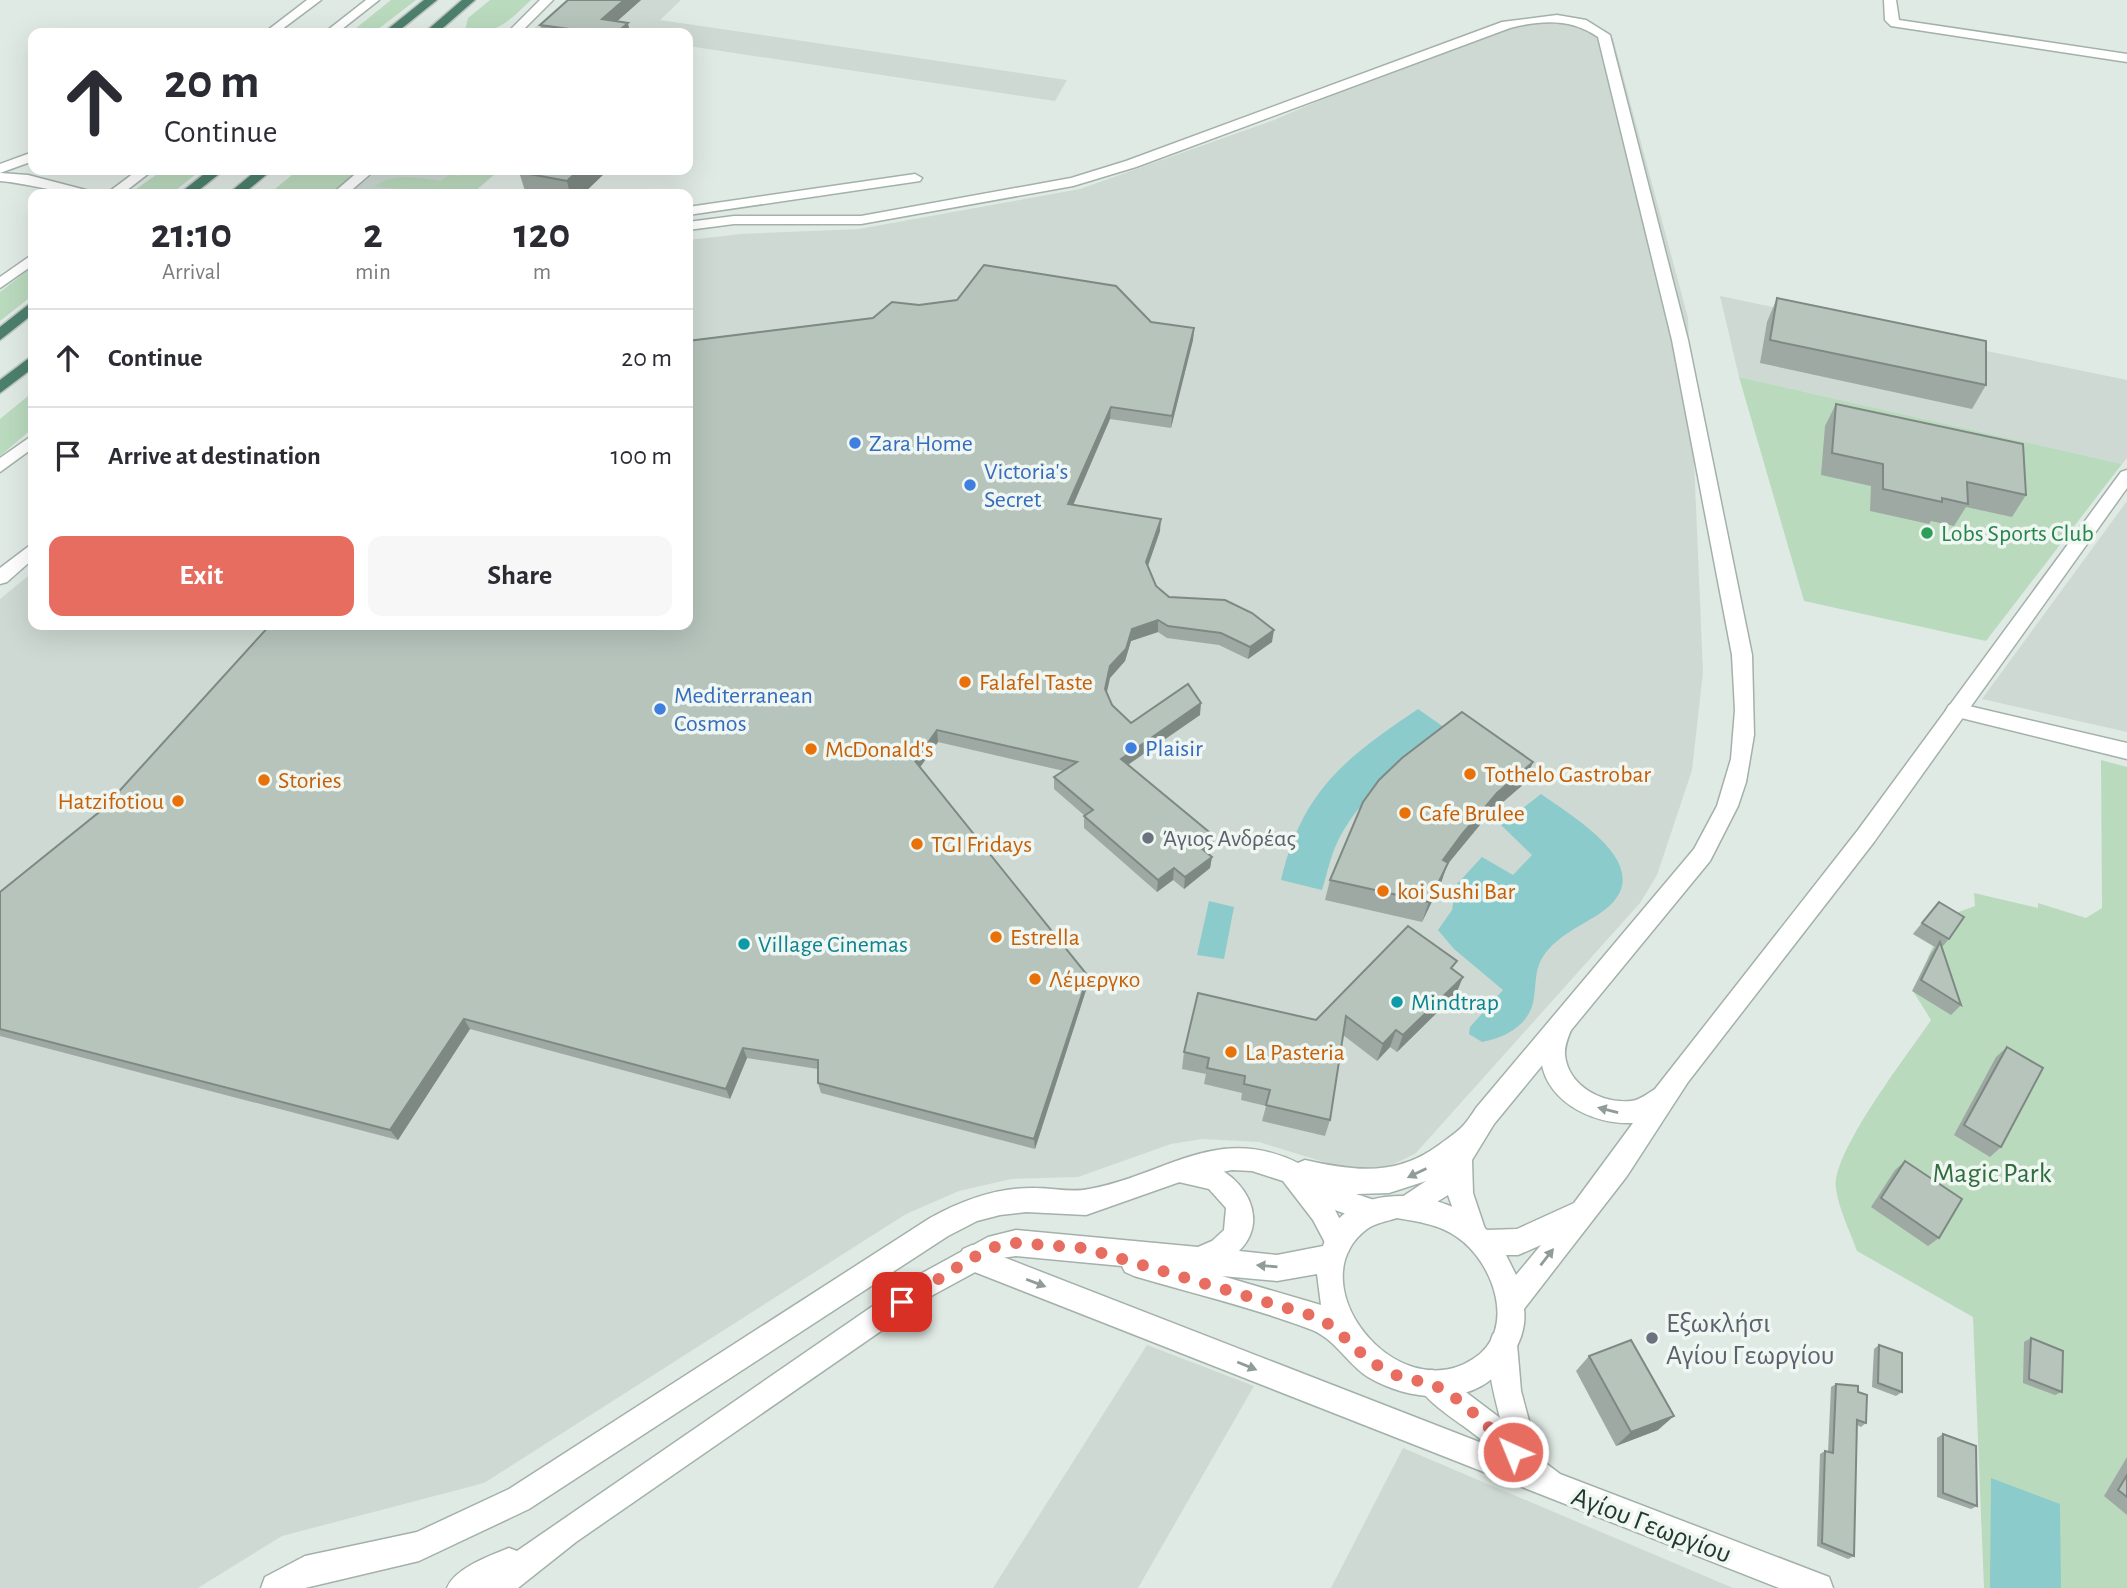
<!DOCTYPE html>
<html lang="en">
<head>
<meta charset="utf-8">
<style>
	:root { --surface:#fff; --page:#f7f7f7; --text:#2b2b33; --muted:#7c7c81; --line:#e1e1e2; --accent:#e76d61 }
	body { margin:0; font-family:"Alegreya Sans",sans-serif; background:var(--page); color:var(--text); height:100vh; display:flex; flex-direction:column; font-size:26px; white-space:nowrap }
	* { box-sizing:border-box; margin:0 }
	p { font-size:23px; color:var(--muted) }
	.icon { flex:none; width:38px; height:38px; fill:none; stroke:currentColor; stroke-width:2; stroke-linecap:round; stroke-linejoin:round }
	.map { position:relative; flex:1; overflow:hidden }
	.sheet { position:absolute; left:28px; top:189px; width:665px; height:441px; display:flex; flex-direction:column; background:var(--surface); border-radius:14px; box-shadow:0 7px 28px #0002 }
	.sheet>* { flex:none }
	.guide { position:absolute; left:28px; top:28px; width:665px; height:147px; border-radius:14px; box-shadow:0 7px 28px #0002; background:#fff; color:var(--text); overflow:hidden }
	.pin { position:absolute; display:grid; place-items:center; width:60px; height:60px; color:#fff; margin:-30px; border-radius:14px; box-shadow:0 4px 10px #0006 }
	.me { position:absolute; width:77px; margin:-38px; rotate:316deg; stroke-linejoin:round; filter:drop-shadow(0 0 5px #0008) }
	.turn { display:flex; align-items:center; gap:24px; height:147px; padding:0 21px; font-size:32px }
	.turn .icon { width:91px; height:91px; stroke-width:2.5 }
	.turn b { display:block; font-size:49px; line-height:60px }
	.eta { display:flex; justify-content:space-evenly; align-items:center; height:119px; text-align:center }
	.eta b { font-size:42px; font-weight:700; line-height:49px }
	.cta { display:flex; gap:14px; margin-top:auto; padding:14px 21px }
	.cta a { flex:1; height:80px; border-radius:14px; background:var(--accent); color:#fff; font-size:28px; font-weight:700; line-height:80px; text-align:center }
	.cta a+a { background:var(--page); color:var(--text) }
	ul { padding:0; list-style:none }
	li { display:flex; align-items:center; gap:21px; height:98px; padding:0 21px; border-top:2px solid var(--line) }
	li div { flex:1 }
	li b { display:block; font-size:26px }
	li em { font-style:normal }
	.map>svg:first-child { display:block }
	.built { fill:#ced9d3 }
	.green { fill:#badabe }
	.water { fill:#8ccbcb }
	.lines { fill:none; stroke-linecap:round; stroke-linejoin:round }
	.minor-casing { stroke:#a3b1aa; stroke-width:3 }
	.tertiary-casing { stroke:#a3b1aa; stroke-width:3 }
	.trunk-casing { stroke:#bdc4c1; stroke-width:3 }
	.minor { fill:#fff; fill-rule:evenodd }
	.tertiary { fill:#fff; fill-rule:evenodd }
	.trunk { fill:#4c806c; fill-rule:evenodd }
	.wall { fill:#9da9a2 }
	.shaded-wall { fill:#7f8984 }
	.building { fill:#b6c4bc; stroke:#7f8984; stroke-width:2 }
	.oneway { fill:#909c97 }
	.route { stroke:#e76d61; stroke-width:12; stroke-dasharray:0 21.6 }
	.shop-dot { fill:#3f7fe0; stroke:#f0f7f2; stroke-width:2.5 }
	.leisure-dot { fill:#2e9e5b; stroke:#f0f7f2; stroke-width:2.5 }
	.food-dot { fill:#e8710a; stroke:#f0f7f2; stroke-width:2.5 }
	.worship-dot { fill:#6b7280; stroke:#f0f7f2; stroke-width:2.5 }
	.culture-dot { fill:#0f9aa8; stroke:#f0f7f2; stroke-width:2.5 }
	.labels { text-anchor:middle; stroke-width:7; stroke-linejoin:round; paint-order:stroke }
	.shop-label { font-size:24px; fill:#366cbe; stroke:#f0f7f2; text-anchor:start }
	.leisure-label { font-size:24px; fill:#27864d; stroke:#f0f7f2; text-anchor:start }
	.food-label { font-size:24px; fill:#c56008; stroke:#f0f7f2; text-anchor:start }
	.worship-label { font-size:24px; fill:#5b616d; stroke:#f0f7f2; text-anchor:start }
	.culture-label { font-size:24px; fill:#0d838f; stroke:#f0f7f2; text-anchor:start }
	.near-park-label { font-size:28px; fill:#306c3e; stroke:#f0f7f2 }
	.near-worship-label { font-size:28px; fill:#5b616d; stroke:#f0f7f2; text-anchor:start }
	.near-street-label { font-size:28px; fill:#22392f; stroke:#f0f7f2 }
</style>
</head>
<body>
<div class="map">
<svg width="2127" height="1588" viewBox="0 0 2127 1588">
	<rect width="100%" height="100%" fill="#e0eae4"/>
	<g class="built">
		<polygon points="566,0 681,0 660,20 1067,80 1055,101 688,46 688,33 529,33"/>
		<polygon points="1552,15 1592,22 1613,38 1688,318 1703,672 1692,770 1657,875 1640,903 1415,1154 1385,1168 1347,1169 1259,1142 1202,1139 1171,1144 1078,1177 1011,1179 959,1191 906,1214 484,1483 282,1536 198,1588 0,1588 0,599 33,572 33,625 688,625 688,240 741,234 859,229 1080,189 1274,120 1499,23"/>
		<polygon points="379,170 500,170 472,194 349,194"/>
		<polygon points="1720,296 2127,380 2127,458 2122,464 1739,377"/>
		<polygon points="2127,501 2127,732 1982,699"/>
		<polygon points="1147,1345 1254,1386 1138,1588 993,1588"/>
		<polygon points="1403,1448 1733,1588 1331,1588"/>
	</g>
	<g class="green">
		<polygon points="391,0 416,0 373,33 350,33"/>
		<path d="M 490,0 L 531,0 C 509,21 499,33 468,33 L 465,31 L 468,18 Z"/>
		<polygon points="163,170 201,170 171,194 129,194"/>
		<polygon points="298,170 359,170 330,194 269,194"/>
		<path d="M 465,170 L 499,170 L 472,193 L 374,187 C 391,172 421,178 441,181 L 450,174 L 459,176 Z"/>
		<polygon points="33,266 33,295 0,321 0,292"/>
		<polygon points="1739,377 2122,464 1986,641 1804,601"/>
		<polygon points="33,392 33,428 0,456 0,419"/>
		<path d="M 2101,760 L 2127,767 L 2127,1588 L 1984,1588 L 1973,1317 L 1857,1251 C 1850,1231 1839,1210 1836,1189 C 1830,1154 1909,1053 1931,1020 L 1913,991 L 1933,946 L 1913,934 L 1930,913 L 1947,924 L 1956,913 L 1975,906 L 1974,893 L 2038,908 L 2038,903 L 2086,918 L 2102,908 Z"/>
	</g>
	<g class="water">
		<path d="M 1418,709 L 1448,730 C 1406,763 1360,794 1337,843 C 1330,857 1327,875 1322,890 L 1281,880 C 1302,791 1345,758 1418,709 Z"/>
		<path d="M 1541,794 C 1576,819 1665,870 1599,914 C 1579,927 1553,938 1541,960 C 1535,971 1536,985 1534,997 C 1531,1024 1507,1037 1482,1042 L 1469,1034 L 1470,1027 L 1503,990 L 1454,949 L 1438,930 L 1452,910 L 1457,884 L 1482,857 L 1513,875 L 1532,855 L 1501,825 Z"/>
		<polygon points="1209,901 1234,907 1224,959 1197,955"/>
		<polygon points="1991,1478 2060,1504 2061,1588 1990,1588"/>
	</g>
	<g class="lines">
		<g class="minor-casing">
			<g id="minor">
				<polygon points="307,0 321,0 277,33 264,33"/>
				<polygon points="1884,0 1896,0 1899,20 2127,54 2127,62 1891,26 1885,20"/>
				<path d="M 1557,15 L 1586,20 L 1610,35 L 1688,340 L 1752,655 L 1754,735 L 1746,782 L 1738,806 L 1710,861 L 1494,1124 L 1472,1160 L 1473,1193 L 1486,1232 L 1482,1241 L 1473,1245 L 1464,1241 L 1448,1195 L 1411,1218 L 1402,1215 L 1398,1206 L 1402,1197 L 1426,1181 L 1389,1193 L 1356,1194 L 1383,1203 L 1387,1212 L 1383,1221 L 1374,1224 L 1335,1210 L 1352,1243 L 1348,1252 L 1339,1256 L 1330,1252 L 1313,1220 L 1283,1181 L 1252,1171 L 1232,1170 L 1191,1178 L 1086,1215 L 1026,1212 L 1000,1215 L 977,1221 L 948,1236 L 529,1509 L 419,1561 L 305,1588 L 261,1588 L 265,1577 L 305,1556 L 417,1532 L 509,1489 L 930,1218 C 963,1200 998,1187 1036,1188 C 1054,1188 1071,1193 1089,1189 C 1166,1175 1217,1123 1298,1163 L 1305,1160 C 1354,1171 1396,1177 1439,1145 C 1459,1130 1462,1130 1476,1108 L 1694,849 L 1717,806 L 1731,759 L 1735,710 L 1732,655 L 1672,340 L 1598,37 C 1571,18 1541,20 1510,28 L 1136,167 L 1073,186 L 861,224 L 734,224 L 688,230 L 688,222 L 734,216 L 861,216 L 1071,178 L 1126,161 L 1502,22 Z"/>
				<polygon points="33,152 33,161 0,173 0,164"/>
				<polygon points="915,174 922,178 920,181 688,215 688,207"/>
				<polygon points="33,543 33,559 7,582 0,584 0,568"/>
				<polygon points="1956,703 2127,743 2127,759 1949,715 1946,710 1949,705"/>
				<path d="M 972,1245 L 1487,1445 C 1468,1426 1427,1406 1418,1384 L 1422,1374 L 1432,1370 L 1442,1374 L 1500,1418 C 1494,1393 1483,1358 1493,1334 L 1503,1330 L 1513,1334 L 1517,1344 L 1521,1391 L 1539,1458 L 1560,1474 L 1829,1577 L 1833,1588 L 1779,1588 L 972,1271 L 963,1267 L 959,1258 L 963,1249 Z"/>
			</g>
		</g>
		<g class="tertiary-casing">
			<g id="tertiary">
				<polygon points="366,0 379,0 337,33 324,33"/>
				<polygon points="540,0 553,0 520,33 507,33"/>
				<polygon points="138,170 153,170 122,194 106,194"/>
				<polygon points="360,170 375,170 347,194 332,194"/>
				<path d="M 0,173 L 28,175 L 101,194 C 67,196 34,184 0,181 Z"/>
				<polygon points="33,254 33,265 0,288 0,277"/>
				<polygon points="33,435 33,448 0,472 0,458"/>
				<path d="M 2127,470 L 2127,488 L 1874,842 L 1688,1082 L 1627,1176 L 1524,1309 C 1527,1332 1515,1354 1500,1371 C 1467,1408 1407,1400 1368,1377 C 1346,1363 1335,1337 1307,1328 C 1251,1307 1191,1293 1134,1276 L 1125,1272 L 1122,1266 L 1016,1256 L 1001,1258 L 933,1295 L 576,1542 L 518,1588 L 447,1588 C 455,1568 489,1556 509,1548 L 517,1551 L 915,1277 L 988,1237 L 1016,1230 L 1198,1247 L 1212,1241 L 1224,1230 L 1226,1208 L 1209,1189 L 1170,1180 L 1166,1172 L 1170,1164 C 1218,1145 1282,1208 1239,1251 L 1277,1255 L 1323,1246 C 1344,1177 1446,1187 1487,1230 L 1517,1229 L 1574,1203 L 1633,1123 C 1592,1125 1539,1099 1541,1051 C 1542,1040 1549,1026 1554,1016 L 1562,1013 L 1570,1016 L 1574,1023 C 1570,1033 1564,1044 1565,1055 C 1568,1086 1602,1104 1631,1101 C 1640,1100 1647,1094 1655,1089 L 1858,830 L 2121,472 ZM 1397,1218 C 1419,1222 1438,1224 1457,1237 C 1494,1262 1518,1331 1473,1359 C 1396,1409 1296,1282 1367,1229 C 1375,1223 1388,1221 1397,1218 ZM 1541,1245 L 1516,1275 L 1506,1255 L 1518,1255 ZM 1317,1274 L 1321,1305 L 1222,1276 L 1277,1281 Z"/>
			</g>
		</g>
		<g class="trunk-casing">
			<g id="trunk">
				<polygon points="424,0 437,0 396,33 383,33"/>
				<polygon points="462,0 475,0 437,33 424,33"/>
				<polygon points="209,170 224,170 194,194 179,194"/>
				<polygon points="257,170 272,170 243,194 228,194"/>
				<polygon points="33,301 33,314 0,340 0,327"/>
				<polygon points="33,355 33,368 0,393 0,380"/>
			</g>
		</g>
		<use href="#minor" class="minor"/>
		<use href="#tertiary" class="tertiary"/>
		<use href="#trunk" class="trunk"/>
	</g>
	<g class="wall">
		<polygon points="568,0 641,0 617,21 630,33 543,33 540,25"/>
		<polygon points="521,170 608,170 583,194 526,194 519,172"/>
		<polygon points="1777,298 1986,385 1972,409 1760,363 1767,322"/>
		<polygon points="957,300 1194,328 1193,340 1171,428 1110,419 1073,505 1160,531 1148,566 1156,586 1169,597 1272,642 1248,659 1219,645 1167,638 1158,632 1131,641 1125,661 1110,678 1106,692 1112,705 1131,723 1200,715 1128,765 1214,836 1213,848 1207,852 1212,857 1210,868 1184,889 1173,880 1157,892 1084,828 1084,816 1085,816 1054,789 1054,777 1064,771 938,742 920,767 1087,987 1035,1149 821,1093 818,1083 818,1069 747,1058 730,1099 470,1029 398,1140 0,1036 0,892 873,318 919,305"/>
		<polygon points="1836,404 2026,495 2012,517 1966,507 1954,526 1931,521 1929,524 1870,511 1871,486 1821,475 1825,426"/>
		<polygon points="1525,783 1489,814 1455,854 1447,865 1441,883 1422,922 1325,900 1330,880"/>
		<polygon points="1939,902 1949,939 1942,947 1961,1005 1951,1015 1912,991 1931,953 1935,947 1913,934"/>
		<polygon points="1454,970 1456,994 1397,1052 1390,1047 1377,1061 1343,1035 1330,1120 1325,1136 1262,1121 1266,1106 1241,1100 1242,1093 1204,1084 1206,1074 1182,1069 1184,1052 1316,1020"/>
		<polygon points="2007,1047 2001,1147 1990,1157 1954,1135 1996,1057"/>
		<polygon points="1905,1161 1939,1238 1928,1246 1871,1207 1895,1170"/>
		<polygon points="2031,1338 2062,1392 2055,1395 2023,1383 2024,1342"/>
		<polygon points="1879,1345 1902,1392 1896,1396 1872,1387 1874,1349"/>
		<polygon points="1589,1356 1658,1430 1616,1446 1576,1371"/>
		<polygon points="1836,1384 1858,1392 1866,1423 1861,1427 1857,1425 1854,1556 1848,1559 1817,1546 1820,1454 1825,1451 1828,1452 1831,1387"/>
		<polygon points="1943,1434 1977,1506 1971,1509 1937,1497 1937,1438"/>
		<polygon points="2127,1457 2127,1515 2104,1496"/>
	</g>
	<g class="shaded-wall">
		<polygon points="624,0 641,0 605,32 602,19"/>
		<polygon points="628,23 630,33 616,33"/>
		<polygon points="579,170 608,170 583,194 570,194 567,181"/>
		<polygon points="1194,328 1193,340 1171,428 1172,416"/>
		<polygon points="1111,407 1110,419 1068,517 1068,504"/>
		<polygon points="1161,519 1160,531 1145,574 1146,562"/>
		<polygon points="1158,620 1158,632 1131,641 1125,661 1110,678 1105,701 1105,689 1110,666 1132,629"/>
		<polygon points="1274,630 1272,642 1248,659 1250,647"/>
		<polygon points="1201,703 1200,715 1120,770 1121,759"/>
		<polygon points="937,730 938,742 916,773 915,761"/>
		<polygon points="1533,762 1525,783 1489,814 1447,865 1441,883 1422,922 1443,860 1462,834 1497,793"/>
		<polygon points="1214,836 1213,848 1199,858 1200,847"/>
		<polygon points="1212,857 1210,868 1184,889 1185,877"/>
		<polygon points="1174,868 1173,880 1157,892 1158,880"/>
		<polygon points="1088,976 1087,987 1035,1149 1034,1139"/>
		<polygon points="1463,977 1456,994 1397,1052 1403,1035"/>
		<polygon points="464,1019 470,1029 398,1140 390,1130"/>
		<polygon points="1396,1030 1390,1047 1377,1061 1383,1044"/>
		<polygon points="743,1048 747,1058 730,1099 726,1089"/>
		<polygon points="1674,1416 1658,1430 1616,1446 1631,1432"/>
	</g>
	<g class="building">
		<polygon points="568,0 624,0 602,19 628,23 616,33 572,33 576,30 540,25"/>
		<polygon points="521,170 579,170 567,181 519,172"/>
		<polygon points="984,265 1116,286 1151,322 1194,328 1172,416 1111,407 1068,504 1161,519 1146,562 1156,586 1169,597 1225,600 1252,613 1274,630 1250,647 1221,633 1168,626 1158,620 1132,629 1126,649 1110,666 1105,689 1112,705 1131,723 1188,684 1201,703 1121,759 1214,836 1200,847 1212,857 1185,877 1174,868 1158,880 1084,816 1093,810 1054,777 1077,762 937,730 915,761 1088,976 1034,1139 818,1083 818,1060 743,1048 726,1089 464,1019 390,1130 0,1029 0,892 103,809 270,625 688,625 688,341 873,318 892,302 919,305 957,300"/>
		<polygon points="1777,298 1986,341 1986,385 1770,340"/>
		<polygon points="1836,404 2023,444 2026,495 1967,482 1968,504 1942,498 1942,502 1883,489 1883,464 1832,453"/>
		<polygon points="1462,712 1533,762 1497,793 1462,834 1443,860 1448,863 1429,902 1330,880 1363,802 1379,780 1402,758"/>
		<polygon points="1939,902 1964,917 1949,939 1922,923"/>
		<polygon points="1408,926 1457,961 1451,968 1463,977 1403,1035 1396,1030 1383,1044 1346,1016 1330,1120 1266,1105 1270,1090 1244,1084 1245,1076 1207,1068 1209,1058 1184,1052 1198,993 1316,1020"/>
		<polygon points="1940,942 1961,1005 1921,980"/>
		<polygon points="2007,1047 2043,1068 2001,1147 1964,1125"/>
		<polygon points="1905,1161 1962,1199 1939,1238 1881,1198"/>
		<polygon points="2031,1338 2063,1351 2062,1392 2029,1379"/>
		<polygon points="1631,1340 1674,1416 1631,1432 1589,1356"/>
		<polygon points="1879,1345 1902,1353 1902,1392 1878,1383"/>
		<polygon points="1836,1384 1858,1386 1858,1392 1867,1395 1866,1423 1857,1420 1854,1556 1822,1543 1825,1451 1833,1453"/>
		<polygon points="1943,1434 1976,1446 1977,1506 1943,1493"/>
		<polygon points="2127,1475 2127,1497 2118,1490"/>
	</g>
	<defs><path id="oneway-solid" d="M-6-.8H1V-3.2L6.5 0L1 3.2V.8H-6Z" transform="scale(1.75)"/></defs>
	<g class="oneway">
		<use href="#oneway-solid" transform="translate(1608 1110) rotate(-166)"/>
		<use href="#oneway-solid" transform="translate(1417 1173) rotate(154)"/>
		<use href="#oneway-solid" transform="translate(1547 1257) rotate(-52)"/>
		<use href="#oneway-solid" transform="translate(1267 1266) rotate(-175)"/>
		<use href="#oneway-solid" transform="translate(1036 1283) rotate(21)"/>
		<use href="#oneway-solid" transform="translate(1247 1366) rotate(22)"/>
	</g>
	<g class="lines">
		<path class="route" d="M 902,1302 L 972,1258 L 997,1246 L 1016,1243 L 1085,1248 L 1317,1317 C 1342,1330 1356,1353 1380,1367 C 1397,1378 1412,1379 1430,1384 C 1455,1391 1495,1433 1513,1452"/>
	</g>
	<g class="shop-dot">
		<circle cx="855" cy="443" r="7"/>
		<circle cx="970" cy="485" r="7"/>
		<circle cx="660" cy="709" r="7"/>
		<circle cx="1131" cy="748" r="7"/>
	</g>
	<circle class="leisure-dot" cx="1927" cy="533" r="7"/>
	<g class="food-dot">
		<circle cx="965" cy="682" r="7"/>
		<circle cx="811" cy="749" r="7"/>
		<circle cx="1470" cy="774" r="7"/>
		<circle cx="264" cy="780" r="7"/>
		<circle cx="178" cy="801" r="7"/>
		<circle cx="1405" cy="813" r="7"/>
		<circle cx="917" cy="844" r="7"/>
		<circle cx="1383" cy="891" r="7"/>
		<circle cx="996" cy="937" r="7"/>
		<circle cx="1035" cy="979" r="7"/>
		<circle cx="1231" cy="1052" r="7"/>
	</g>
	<g class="worship-dot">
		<circle cx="1148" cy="838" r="7"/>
		<circle cx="1652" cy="1338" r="7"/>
	</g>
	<g class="culture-dot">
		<circle cx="744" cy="944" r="7"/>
		<circle cx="1397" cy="1002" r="7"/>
	</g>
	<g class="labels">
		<g class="shop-label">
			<text x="869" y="451">Zara Home</text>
			<text x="984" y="479">Victoria's<tspan x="984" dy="28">Secret</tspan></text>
			<text x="674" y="703">Mediterranean<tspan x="674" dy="28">Cosmos</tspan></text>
			<text x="1145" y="756">Plaisir</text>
		</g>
		<g class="leisure-label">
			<text x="1941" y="541">Lobs Sports Club</text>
		</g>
		<g class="food-label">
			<text x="979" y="690">Falafel Taste</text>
			<text x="825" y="757">McDonald's</text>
			<text x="1484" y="782">Tothelo Gastrobar</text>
			<text x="278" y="788">Stories</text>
			<text x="164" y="809" text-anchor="end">Hatzifotiou</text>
			<text x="1419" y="821">Cafe Brulee</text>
			<text x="931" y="852">TGI Fridays</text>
			<text x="1397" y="899">koi Sushi Bar</text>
			<text x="1010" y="945">Estrella</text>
			<text x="1049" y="987">Λέμεργκο</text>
			<text x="1245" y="1060">La Pasteria</text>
		</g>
		<g class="worship-label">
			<text x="1162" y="846">Άγιος Ανδρέας</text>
		</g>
		<g class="culture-label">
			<text x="758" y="952">Village Cinemas</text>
			<text x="1411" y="1010">Mindtrap</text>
		</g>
		<g class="near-park-label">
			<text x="1992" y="1182">Magic Park</text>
		</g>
		<g class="near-worship-label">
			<text x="1666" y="1332">Εξωκλήσι<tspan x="1666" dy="32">Αγίου Γεωργίου</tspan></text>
		</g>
		<g class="near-street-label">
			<text transform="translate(1652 1524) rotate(21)" y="10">Αγίου Γεωργίου</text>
		</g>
	</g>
</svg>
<div class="pin" style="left:902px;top:1302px;background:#d93025"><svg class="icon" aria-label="arrive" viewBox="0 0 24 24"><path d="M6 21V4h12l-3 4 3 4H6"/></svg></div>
<svg class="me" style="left:1513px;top:1452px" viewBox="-20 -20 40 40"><circle r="17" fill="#e76d61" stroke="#fff" stroke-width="3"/><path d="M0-11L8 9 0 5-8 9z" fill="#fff"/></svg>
<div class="guide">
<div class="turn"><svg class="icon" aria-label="ahead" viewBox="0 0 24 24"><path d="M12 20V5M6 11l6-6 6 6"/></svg><div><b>20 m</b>Continue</div></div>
</div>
<section class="sheet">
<div class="eta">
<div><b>21:10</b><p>Arrival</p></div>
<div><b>2</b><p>min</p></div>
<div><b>120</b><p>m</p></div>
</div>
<ul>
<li><svg class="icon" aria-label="ahead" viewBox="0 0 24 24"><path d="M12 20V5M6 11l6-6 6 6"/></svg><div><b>Continue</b></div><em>20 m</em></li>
<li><svg class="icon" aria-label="arrive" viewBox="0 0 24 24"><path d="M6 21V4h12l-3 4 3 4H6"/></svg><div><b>Arrive at destination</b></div><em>100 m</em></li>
</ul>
<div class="cta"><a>Exit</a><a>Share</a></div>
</section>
</div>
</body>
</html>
